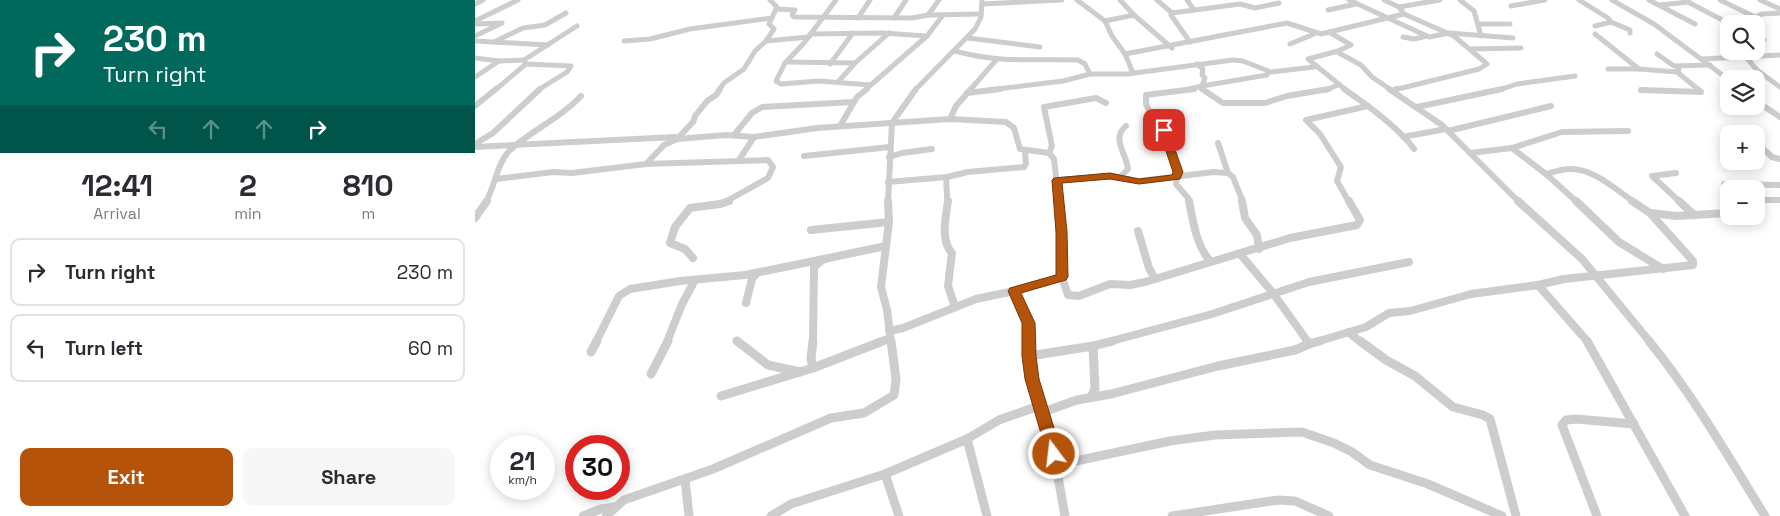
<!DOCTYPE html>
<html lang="en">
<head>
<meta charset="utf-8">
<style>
	:root { --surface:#fff; --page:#f7f7f7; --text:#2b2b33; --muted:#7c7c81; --line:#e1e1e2; --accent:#b45309 }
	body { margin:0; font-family:"Space Grotesk",sans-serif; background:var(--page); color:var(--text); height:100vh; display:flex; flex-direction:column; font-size:19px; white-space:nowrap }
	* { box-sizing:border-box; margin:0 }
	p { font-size:16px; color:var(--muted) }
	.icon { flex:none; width:28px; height:28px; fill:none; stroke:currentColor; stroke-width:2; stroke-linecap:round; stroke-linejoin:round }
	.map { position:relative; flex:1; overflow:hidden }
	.details { display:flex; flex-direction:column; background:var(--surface); width:475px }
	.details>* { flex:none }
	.top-card { background:#00695c; color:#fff; overflow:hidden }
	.tools { position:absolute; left:1245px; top:15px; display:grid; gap:10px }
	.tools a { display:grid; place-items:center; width:45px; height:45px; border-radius:10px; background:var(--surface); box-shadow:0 2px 12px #0003; font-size:25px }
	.speed { position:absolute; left:15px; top:435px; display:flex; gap:10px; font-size:25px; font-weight:700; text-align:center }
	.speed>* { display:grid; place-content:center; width:65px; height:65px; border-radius:50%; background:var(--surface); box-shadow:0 2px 12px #0003; line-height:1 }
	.speed small { font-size:12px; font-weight:400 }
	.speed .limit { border:8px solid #d22; background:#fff; color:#111 }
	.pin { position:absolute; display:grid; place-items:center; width:42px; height:42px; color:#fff; margin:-21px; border-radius:10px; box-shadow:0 2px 8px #0006 }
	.me { position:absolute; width:55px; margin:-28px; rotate:345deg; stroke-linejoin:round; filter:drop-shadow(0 0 4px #0008) }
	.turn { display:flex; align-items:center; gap:18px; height:105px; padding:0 20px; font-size:22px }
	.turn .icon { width:65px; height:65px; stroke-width:2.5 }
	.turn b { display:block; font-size:35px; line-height:42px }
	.lanes { display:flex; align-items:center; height:48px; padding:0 20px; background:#0003; justify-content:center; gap:25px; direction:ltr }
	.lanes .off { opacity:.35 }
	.eta { display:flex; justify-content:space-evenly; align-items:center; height:85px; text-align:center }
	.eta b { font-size:30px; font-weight:600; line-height:35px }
	.button { display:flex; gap:10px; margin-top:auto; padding:10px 20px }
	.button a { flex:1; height:58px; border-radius:10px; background:var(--accent); color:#fff; font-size:20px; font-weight:600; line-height:58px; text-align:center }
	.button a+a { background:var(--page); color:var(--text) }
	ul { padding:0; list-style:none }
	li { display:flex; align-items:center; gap:15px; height:68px; margin:0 10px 8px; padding:0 10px; border:2px solid var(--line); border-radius:10px }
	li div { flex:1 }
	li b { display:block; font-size:19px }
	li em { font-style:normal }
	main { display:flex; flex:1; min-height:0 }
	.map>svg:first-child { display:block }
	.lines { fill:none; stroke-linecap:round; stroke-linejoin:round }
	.minor-far3 { stroke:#cdcdcd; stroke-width:5 }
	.minor-far2 { stroke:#cdcdcd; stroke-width:6 }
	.minor-far1 { stroke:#cdcdcd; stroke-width:8 }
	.minor { stroke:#cdcdcd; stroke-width:9 }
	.route { fill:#b45309; stroke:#753606 }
</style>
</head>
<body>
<main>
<section class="details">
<div class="top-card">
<div class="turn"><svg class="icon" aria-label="right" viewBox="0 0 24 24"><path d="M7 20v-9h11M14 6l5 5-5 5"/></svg><div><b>230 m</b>Turn right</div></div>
<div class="lanes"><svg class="icon off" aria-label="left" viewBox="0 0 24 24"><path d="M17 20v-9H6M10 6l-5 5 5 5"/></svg><svg class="icon off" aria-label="ahead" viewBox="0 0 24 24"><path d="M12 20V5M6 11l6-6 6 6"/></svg><svg class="icon off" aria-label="ahead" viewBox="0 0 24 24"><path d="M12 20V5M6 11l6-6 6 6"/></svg><svg class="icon" aria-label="right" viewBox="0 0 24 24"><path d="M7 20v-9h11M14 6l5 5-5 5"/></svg></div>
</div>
<div class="eta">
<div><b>12:41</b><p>Arrival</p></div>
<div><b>2</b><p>min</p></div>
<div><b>810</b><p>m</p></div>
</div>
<ul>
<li><svg class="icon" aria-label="right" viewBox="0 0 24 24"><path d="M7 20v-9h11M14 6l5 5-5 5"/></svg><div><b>Turn right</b></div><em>230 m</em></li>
<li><svg class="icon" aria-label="left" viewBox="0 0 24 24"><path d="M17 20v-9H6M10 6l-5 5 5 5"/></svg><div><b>Turn left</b></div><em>60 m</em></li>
</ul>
<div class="button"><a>Exit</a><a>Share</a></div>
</section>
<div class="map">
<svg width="1305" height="516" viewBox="0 0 1305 516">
	<rect width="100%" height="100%" fill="#fff"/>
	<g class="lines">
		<g class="minor-far3">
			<polyline points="361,0 329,43 310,63 301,81 306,84 344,81 395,85"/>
			<polyline points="602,0 630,21 637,36 650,54 658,73"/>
			<polyline points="645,0 659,15 697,48"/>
			<polyline points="682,0 697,13 696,15 715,42"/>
			<polyline points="712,0 719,10"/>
			<polyline points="874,0 954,37 974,33 1038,38"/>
			<polyline points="909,0 924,7 929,14 979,36 1012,64 1004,69 919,90"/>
			<polyline points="985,0 999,11 1006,36"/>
			<polyline points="1104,0 1133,18 1136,22 1155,30 1155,33"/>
			<polyline points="1137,0 1179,24 1254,80"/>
			<polyline points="1174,0 1220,24"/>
			<polyline points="1209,0 1255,24"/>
			<polyline points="1245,0 1280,17 1287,14 1305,13"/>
			<polyline points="1285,0 1305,9"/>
			<polyline points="0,4 8,0"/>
			<polyline points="507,4 587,0"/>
			<polyline points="1185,5 1214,2"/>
			<polyline points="1036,6 1070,0"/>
			<polyline points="924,7 965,0"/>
			<polyline points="301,9 320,10 317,15 319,17 437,18 453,15 506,14"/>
			<polyline points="853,10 881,4"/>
			<polyline points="697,13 765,4 780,8 804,3"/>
			<polyline points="453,15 464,0"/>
			<polyline points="383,18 395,0"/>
			<polyline points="419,18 431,0"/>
			<polyline points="0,21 43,0"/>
			<polyline points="630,21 659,15"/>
			<polyline points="0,24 27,23 0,36"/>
			<polyline points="1003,24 1035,24"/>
			<polyline points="1120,26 1136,22"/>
			<polyline points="854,32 876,45 865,50 864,53 886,65 897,77 916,90"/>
			<polyline points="335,34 407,33 452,36"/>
			<polyline points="1120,34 1164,69 1202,72 1204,70 1202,66"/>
			<polyline points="1281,36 1289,40"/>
			<polyline points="928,37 939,39 952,36"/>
			<polyline points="493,38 565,47"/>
			<polyline points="0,41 73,45"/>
			<polyline points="149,41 175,39 215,29 297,18"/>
			<polyline points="291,41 334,37"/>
			<polyline points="1252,41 1254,42"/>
			<polyline points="19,42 48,28 70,25 91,13"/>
			<polyline points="815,44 839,34"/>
			<polyline points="996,49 1046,48"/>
			<path d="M 480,51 C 521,63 561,59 603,60 L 610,64 L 615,74"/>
			<polyline points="863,51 833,59 871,90"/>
			<polyline points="650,54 812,23 846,34 929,14"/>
			<polyline points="1182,54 1199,66 1235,65"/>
			<polyline points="1270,56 1282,70 1305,87"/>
			<polyline points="0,58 24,61 49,60 102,26"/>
			<polyline points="1227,59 1305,55"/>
			<polyline points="49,60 51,64 96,66 92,72 63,90"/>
			<polyline points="311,62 380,63"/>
			<polyline points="355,64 378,33"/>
			<polyline points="1133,69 1165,69"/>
			<polyline points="1202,72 1224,90"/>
			<polyline points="0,77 24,61"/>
			<polyline points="363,82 380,63 414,33"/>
			<polyline points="727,86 792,75 793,72"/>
			<polyline points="724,87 729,90"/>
			<polyline points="20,90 51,64"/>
			<polyline points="244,90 249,83 269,69 280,51 291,41 299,29 294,24 302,7 295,0"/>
			<polyline points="390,90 452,36 468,15"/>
			<polyline points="440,90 500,29 506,17 507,0"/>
			<polyline points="495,90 522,59"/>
			<polyline points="515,90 588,81 615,74 652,74 758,60 768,61 796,72 839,67"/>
			<polyline points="710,90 727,86 730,78 727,75 728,69 722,64"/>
			<polyline points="851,90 863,85"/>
			<polyline points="1024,90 1042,84 1100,76"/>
			<polyline points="1166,90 1171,90"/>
		</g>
		<g class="minor-far2">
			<polyline points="727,89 748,103 790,103 812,96 854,89"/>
			<path d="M 869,89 C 891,104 924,128 939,149"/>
			<polyline points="914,89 967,125 1044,202"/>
			<polyline points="1166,90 1226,92 1222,89"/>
			<polyline points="918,91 921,89"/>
			<polyline points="492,93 525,89"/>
			<polyline points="1281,101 1305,117"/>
			<polyline points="0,106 21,89"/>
			<polyline points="942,107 1027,89"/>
			<polyline points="677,117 671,104 671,95 719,89"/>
			<polyline points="475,119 481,106 496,89"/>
			<polyline points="698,125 693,126 689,130 703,172 701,184 713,198 714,202"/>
			<polyline points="365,126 382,97 392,89"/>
			<polyline points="973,131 1076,106"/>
			<polyline points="259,135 277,113 287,107 378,102"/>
			<polyline points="928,137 971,129"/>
			<polyline points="202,139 218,122 220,116 232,101 241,95 245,89"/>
			<polyline points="1281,142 1297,157 1305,159"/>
			<polyline points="743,143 753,173"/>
			<polyline points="0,144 18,133 65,89"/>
			<polyline points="0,147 200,137"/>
			<polyline points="1037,148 1071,174 1102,202"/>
			<polyline points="574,153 577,146 569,107 621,98 631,103"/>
			<polyline points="995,153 1037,148 1087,132 1153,131"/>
			<polyline points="329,156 415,147"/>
			<polyline points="414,157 427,153 457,149"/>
			<polyline points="264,160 279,137"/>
			<polyline points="171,164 189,145 202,139 251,135 279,137 342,128 475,119 531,122 539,128 545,149 574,153 579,159 584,202"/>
			<polyline points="1201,173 1177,176 1205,202"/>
			<path d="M 1071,174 C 1079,172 1087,169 1095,169 C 1118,168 1141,190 1159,202"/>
			<path d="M 645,177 L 653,169 C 651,153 636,138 651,126"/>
			<polyline points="21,179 78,172 97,173 171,164 293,160 298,167 293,178 250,202"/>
			<polyline points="582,180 635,176 664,181 739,172 753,173 758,177 768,202"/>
			<polyline points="413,182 472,177"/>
			<polyline points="1249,184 1305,185"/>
			<polyline points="1281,200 1305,200"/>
			<path d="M 11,202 C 20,186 22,163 35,150 C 57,130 86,118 106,96"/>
			<polyline points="413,202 417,123 441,89"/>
			<path d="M 472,202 C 473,193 470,187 472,177 L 493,172 L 549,167 L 551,164 L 550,151"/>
			<polyline points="874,202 862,181 866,167 845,134 831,120 893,106"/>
			<polyline points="1249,202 1254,200"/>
		</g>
		<g class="minor-far1">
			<polyline points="413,201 414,222 406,287 412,310 416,342"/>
			<path d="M 473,201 C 471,215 465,241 477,253 L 473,286 L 480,307"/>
			<polyline points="584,201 587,232 587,277 593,295 604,296 635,284 655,285 670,282 815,238 882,225 885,220 874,201"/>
			<path d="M 714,201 C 718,221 721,245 735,261"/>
			<polyline points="767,201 770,218 782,235 784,249"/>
			<polyline points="1043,201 1107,259 1175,342"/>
			<polyline points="1101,201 1144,242 1188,269"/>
			<polyline points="1204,201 1219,215"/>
			<polyline points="1249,201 1254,210"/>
			<polyline points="1176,213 1201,216 1254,213"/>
			<polyline points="0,218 12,201"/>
			<polyline points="336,230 414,222"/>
			<polyline points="663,231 674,268 680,279"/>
			<polyline points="765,254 798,293 833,342"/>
			<polyline points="218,258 210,249 195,243 200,227 215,208 245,204 254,201"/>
			<polyline points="1063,285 1113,342"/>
			<polyline points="539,291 553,323 554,342"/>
			<polyline points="271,303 277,279 282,273"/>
			<polyline points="414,331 428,328 501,299 539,291 587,277"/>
			<polyline points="873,332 886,342"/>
			<polyline points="121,342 144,296 155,289 205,281 270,275 349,259"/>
			<polyline points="192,342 207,304 220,280"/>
			<polyline points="338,342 339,267 349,259 411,246"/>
			<polyline points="405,342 415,338"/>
			<polyline points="633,342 737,314 834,282 934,262"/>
			<polyline points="841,342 891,327 914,313 935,311 996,294 1063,285 1089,279 1218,265 1218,261 1175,213 1157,201"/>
		</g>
		<g class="minor">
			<polyline points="262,341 293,365 325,372"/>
			<polyline points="338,341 336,358 338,368"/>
			<polyline points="554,341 557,379 577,443 590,516"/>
			<polyline points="832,341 834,344 845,341"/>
			<polyline points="885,341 911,360 940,376 978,407 1008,415 1015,419 1041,516"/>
			<polyline points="1112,341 1210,516"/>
			<path d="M 1174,341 C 1218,395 1253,456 1290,516"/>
			<polyline points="116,352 122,341"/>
			<polyline points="554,356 618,346 638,341"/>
			<polyline points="176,374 193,341"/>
			<polyline points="246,396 338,368 408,341"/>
			<polyline points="616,397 620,389 618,346"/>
			<polyline points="568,412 602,400 636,394 743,366 820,350 834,344"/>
			<polyline points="492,439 512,516"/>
			<polyline points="582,465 695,441 740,435 827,432 859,443 877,452 895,465 953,484 1027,516"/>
			<polyline points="410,474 424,516"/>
			<polyline points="210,479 214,516"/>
			<polyline points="108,516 126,509 140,507"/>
			<polyline points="131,516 149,500 238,469 356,418 389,413 419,395 421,379 416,341"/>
			<polyline points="296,516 316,504 410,474 492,439 524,420 564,406"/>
			<polyline points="697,516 803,500 820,501 854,516"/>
			<polyline points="1122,516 1087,425 1091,420 1101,419 1159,424"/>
		</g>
	</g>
	<polygon class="route" points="686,128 689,128 693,130 708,172 705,179 664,184 635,179 587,183 592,232 593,277 591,280 546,293 560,323 561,356 564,379 587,454 584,459 579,460 574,459 572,454 550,379 547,356 547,323 533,291 535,288 581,275 581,232 577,180 579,178 635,173 664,179 697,175 698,172 684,130"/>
</svg>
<div class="tools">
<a><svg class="icon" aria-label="search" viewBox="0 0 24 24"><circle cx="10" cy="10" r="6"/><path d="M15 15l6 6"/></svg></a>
<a><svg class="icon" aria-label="layers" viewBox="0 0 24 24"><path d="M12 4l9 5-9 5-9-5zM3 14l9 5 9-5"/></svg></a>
<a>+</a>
<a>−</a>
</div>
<div class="speed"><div>21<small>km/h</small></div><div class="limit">30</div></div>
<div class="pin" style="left:689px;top:130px;background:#d93025"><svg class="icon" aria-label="arrive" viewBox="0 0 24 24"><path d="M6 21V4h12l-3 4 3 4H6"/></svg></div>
<svg class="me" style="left:579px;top:454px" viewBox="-20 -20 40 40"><circle r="17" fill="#b45309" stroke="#fff" stroke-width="3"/><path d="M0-11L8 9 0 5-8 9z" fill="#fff"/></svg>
</div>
</main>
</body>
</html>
